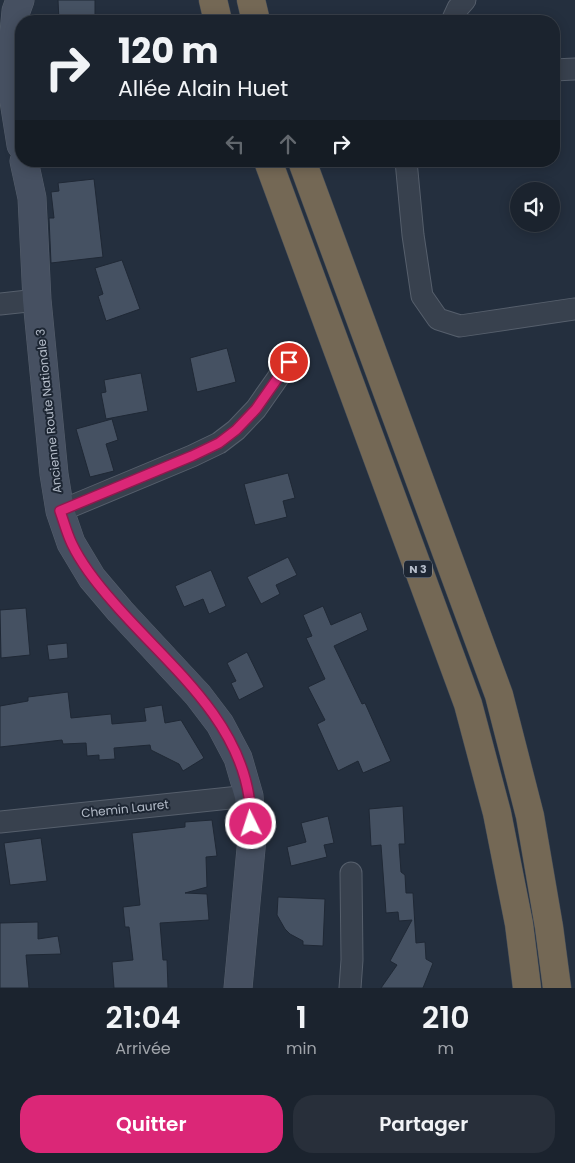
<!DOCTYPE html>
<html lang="fr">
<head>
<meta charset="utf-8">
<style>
	:root { --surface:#1b232e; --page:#282f3a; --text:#f1f3f6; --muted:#a0a4aa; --line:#39404a; --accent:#db2777 }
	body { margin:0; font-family:Poppins,sans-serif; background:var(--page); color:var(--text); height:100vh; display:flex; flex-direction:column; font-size:19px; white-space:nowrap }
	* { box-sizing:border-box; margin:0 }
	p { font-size:16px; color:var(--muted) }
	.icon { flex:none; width:28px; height:28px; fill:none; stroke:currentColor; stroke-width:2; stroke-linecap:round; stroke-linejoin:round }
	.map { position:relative; height:988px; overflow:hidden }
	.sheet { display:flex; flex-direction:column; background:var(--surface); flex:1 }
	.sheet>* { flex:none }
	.hud { position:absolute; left:15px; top:15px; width:545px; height:152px; border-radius:20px; box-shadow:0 2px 12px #0003,0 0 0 1px var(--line); background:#1b232e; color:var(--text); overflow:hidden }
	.controls { position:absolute; left:510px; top:182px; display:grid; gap:10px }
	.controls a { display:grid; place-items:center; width:50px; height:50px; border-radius:50%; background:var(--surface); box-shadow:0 2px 12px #0003,0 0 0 1px var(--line); font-size:25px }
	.pin { position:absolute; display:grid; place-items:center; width:42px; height:42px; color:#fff; margin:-21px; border:2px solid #fff; border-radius:50%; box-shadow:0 1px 5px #0007 }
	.me { position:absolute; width:55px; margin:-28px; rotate:356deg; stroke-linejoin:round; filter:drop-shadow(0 0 4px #0008) }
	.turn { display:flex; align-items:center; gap:18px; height:105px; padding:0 20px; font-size:22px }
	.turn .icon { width:65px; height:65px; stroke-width:2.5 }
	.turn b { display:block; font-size:35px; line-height:42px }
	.lanes { display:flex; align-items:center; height:48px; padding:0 20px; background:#0003; justify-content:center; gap:25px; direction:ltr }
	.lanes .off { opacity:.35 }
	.eta { display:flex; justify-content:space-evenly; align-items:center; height:85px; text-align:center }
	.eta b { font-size:30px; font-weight:600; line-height:35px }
	.cta { display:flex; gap:10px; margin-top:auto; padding:10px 20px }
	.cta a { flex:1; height:58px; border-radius:20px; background:var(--accent); color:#fff; font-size:20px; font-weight:600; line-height:58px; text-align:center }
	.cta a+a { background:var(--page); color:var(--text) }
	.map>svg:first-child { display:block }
	.building { fill:#455162; stroke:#1f2835 }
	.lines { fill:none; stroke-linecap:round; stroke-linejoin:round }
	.street-casing { stroke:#565f6c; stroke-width:23 }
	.secondary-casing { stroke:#565f6c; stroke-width:29 }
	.highway-casing { stroke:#434c59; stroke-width:29 }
	.street { stroke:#38414e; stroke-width:21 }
	.secondary { stroke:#465061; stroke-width:28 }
	.highway { stroke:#746855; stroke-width:28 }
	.route-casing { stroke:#8e194d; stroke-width:12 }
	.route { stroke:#db2777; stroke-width:9 }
	.labels { text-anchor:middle; stroke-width:4; stroke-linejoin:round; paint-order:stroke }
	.shield { fill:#1d2633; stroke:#878f9c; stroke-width:1 }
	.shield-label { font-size:11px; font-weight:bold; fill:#b4bcc9 }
	.street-label { font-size:12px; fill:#b4bcc9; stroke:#1d2633 }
</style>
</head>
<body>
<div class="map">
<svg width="575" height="988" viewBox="0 0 575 988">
	<rect width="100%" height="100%" fill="#242f3e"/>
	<g class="building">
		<polygon points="58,0 95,0 95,21 59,21"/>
		<polygon points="94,179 103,257 51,263 49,218 54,218 51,192 59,191 58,183"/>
		<polygon points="122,260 140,309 106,321 98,296 103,294 95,268"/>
		<polygon points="227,348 236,382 197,392 190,358"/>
		<polygon points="141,373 148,411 106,419 101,393 106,392 104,380"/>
		<polygon points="112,419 118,440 106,444 114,471 90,477 76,429"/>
		<polygon points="288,473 295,498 283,501 287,517 255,525 244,484"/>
		<polygon points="288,557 297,575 276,585 280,594 261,604 247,577"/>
		<polygon points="211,570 226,606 209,614 203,599 184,607 175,586"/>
		<polygon points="323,606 331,625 361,612 368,630 334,646 362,704 365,703 391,761 363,773 358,761 338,771 317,724 325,720 308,687 325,679 306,638 312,636 303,615"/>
		<polygon points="26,608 30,655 1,658 0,610"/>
		<polygon points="67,643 68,658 49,660 47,645"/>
		<polygon points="247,652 264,687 239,700 231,683 236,681 227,663"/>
		<polygon points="68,692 71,718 111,714 112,724 146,721 144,708 162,705 165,723 181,720 204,758 183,771 179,764 151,750 150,745 114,748 115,759 99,760 99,755 87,756 86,743 63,744 62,740 0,747 0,706 28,701 28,697"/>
		<polygon points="403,806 405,844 399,844 401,872 405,875 406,893 413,893 416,943 425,942 426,959 433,963 423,988 381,988 397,965 390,961 412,920 399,921 398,912 386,913 381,845 371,846 369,809"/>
		<polygon points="328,816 334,843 324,845 327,857 291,866 287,847 306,842 301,823"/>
		<polygon points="212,820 217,856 206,857 207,887 185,893 207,894 209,920 160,923 163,960 167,960 168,988 114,988 112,962 133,960 129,927 125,927 123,907 140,905 132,833 185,827 185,822"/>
		<polygon points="41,838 47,881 10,885 4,843"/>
		<polygon points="278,897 325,899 323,946 303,945 303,941 290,934 285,929 277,915"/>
		<polygon points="38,922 38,939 58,936 61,954 26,955 29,988 0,988 0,923"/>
	</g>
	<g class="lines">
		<g class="street-casing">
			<g id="street">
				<polyline points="452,21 458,8 465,0"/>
				<polyline points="554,70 575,69"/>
				<polyline points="406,161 413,235 422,296 438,319 460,326 574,309"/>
				<polyline points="0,304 37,300"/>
				<polyline points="60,511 192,456 219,443 236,430 256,409 289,362"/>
				<polyline points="0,822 249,796"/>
				<polyline points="350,988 352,960 351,873"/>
			</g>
		</g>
		<g class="secondary-casing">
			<g id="secondary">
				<polyline points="20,0 16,11 10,76 21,145"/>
				<polyline points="24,161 32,198 37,300 54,474 60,511 71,543 92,578 120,611 198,695 220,724 238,758 249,796 252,838 238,988"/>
			</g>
		</g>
		<g class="highway-casing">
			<g id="highway">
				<polyline points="213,0 218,21"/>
				<polyline points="251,0 256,21"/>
				<polyline points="268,161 468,704 497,813 519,924 527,988"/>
				<polyline points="302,161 499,695 530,816 549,927 557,988"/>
			</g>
		</g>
		<use href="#street" class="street"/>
		<use href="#secondary" class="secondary"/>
		<use href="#highway" class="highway"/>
	</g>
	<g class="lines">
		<g class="route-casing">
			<path id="route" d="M 251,824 C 251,815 251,806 249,797 C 237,716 164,661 114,603 C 98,585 82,565 72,544 C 67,534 64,522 60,511 L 192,456 L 219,443 L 236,430 L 256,409 L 289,362"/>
		</g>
		<use href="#route" class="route"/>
	</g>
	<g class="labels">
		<rect class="shield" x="404" y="560.5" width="28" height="17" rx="4"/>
		<g class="shield-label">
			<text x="418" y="573">N 3</text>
		</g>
		<g class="street-label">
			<text transform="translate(49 411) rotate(-96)" y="4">Ancienne Route Nationale 3</text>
			<text transform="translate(125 809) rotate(-6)" y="4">Chemin Lauret</text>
		</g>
	</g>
</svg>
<div class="controls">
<a><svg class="icon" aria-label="sound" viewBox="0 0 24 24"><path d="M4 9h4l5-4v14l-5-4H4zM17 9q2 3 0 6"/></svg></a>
</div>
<div class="pin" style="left:289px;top:362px;background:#d93025"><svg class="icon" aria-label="arrive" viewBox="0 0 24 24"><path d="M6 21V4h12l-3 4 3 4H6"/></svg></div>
<svg class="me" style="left:251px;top:824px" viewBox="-20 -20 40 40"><circle r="17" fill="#db2777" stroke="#fff" stroke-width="3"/><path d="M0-11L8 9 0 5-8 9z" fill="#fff"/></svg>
<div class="hud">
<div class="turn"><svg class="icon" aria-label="right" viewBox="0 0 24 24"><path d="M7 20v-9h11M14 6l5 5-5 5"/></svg><div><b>120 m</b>Allée Alain Huet</div></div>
<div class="lanes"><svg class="icon off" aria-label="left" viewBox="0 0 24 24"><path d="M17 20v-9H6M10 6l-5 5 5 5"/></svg><svg class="icon off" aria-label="ahead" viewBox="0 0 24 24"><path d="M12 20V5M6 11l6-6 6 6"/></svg><svg class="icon" aria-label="right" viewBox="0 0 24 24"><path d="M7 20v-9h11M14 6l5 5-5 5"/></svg></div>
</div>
</div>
<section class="sheet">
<div class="eta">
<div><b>21:04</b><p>Arrivée</p></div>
<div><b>1</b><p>min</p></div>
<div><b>210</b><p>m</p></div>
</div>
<div class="cta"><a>Quitter</a><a>Partager</a></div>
</section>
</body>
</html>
